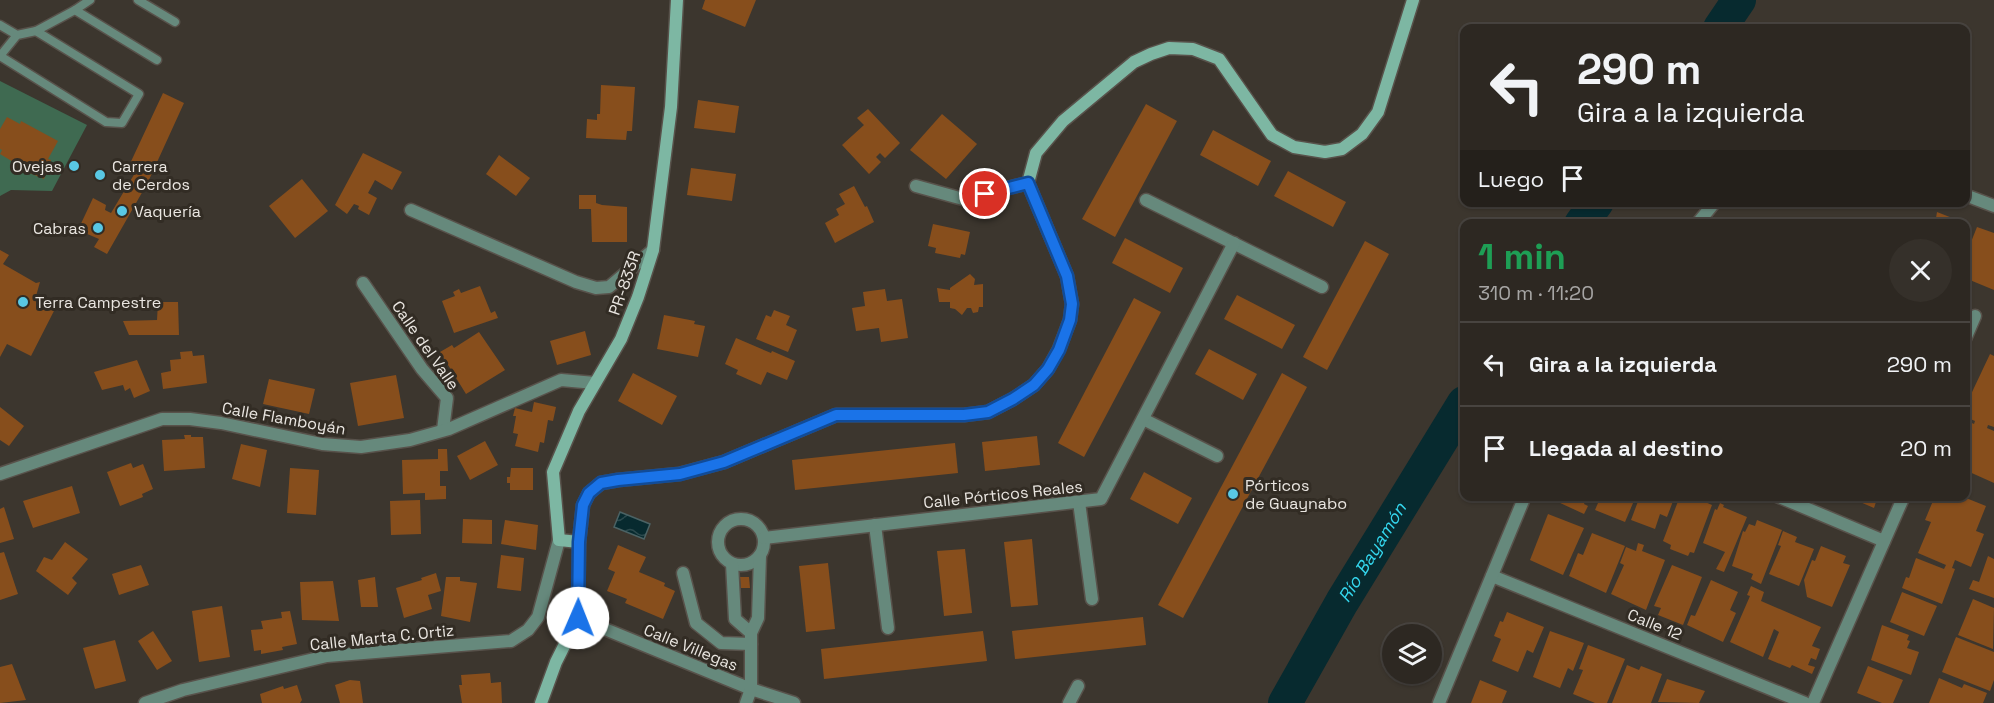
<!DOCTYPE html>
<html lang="es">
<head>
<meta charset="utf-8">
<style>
	:root { --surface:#2d2822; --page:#35302a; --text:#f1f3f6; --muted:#a7a6a5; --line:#484440 }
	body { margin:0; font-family:"Space Grotesk",sans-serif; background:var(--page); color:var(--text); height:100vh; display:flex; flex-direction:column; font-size:22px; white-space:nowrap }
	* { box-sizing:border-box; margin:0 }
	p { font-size:20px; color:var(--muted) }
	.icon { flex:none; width:33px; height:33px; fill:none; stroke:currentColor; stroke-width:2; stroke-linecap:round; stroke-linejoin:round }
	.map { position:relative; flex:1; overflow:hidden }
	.details { position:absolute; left:1460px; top:219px; width:510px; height:282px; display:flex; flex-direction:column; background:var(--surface); border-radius:12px; box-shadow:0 2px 4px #0004,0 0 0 2px var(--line) }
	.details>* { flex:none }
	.top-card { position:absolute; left:1460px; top:24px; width:510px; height:183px; border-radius:12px; box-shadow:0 2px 4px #0004,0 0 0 2px var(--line); background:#2d2822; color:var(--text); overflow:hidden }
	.fabs { position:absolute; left:1382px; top:624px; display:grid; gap:12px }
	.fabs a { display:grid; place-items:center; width:60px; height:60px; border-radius:50%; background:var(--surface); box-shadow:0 2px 4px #0004,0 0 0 2px var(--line); font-size:30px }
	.pin { position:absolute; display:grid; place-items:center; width:51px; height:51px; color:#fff; margin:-26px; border:3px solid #fff; border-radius:50%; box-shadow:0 2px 6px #0007 }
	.me { position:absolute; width:66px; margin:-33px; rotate:1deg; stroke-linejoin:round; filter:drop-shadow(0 0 4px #0008) }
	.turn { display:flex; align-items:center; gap:21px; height:126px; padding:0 18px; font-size:27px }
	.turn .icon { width:78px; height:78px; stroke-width:2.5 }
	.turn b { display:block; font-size:42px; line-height:51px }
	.then { display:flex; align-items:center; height:57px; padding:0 18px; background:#0003; gap:12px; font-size:22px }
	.round { display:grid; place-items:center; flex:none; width:63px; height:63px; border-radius:32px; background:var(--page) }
	.head { display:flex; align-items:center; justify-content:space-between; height:102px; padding:0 18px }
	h1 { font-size:36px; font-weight:700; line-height:45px; color:#1e9e55 }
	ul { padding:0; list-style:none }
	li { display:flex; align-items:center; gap:18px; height:84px; padding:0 18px; border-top:2px solid var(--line) }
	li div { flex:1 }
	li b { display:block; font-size:22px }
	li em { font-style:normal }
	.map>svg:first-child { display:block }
	.green { fill:#3f6a51 }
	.water { fill:url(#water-waves); stroke:#4b6264; stroke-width:1.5 }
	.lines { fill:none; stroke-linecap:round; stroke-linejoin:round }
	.river { stroke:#072a2f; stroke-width:34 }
	.building { fill:#874e1c }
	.lane-casing { stroke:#58524b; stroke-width:11 }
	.street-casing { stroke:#58524b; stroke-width:15 }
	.secondary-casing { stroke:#58524b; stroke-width:15 }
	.lane { stroke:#66897c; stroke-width:8 }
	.street { stroke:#66897c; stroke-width:12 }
	.secondary { stroke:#7db7a3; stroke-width:12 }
	.route-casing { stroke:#114b97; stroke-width:15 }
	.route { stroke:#1a73e8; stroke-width:10 }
	.poi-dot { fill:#59c8e4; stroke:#322c24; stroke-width:2 }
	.labels { text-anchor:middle; stroke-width:6; stroke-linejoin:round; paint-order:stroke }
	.poi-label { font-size:16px; fill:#eae6e1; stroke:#322c24; text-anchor:start }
	.street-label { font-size:16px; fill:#eae6e1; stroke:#322c24 }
	.water-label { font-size:18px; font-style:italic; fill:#34d6ed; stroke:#322c24 }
</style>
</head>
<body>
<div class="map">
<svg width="1994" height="703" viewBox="0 0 1994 703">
	<defs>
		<pattern id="water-waves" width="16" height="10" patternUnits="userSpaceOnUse" patternTransform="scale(1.5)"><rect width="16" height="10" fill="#072a2f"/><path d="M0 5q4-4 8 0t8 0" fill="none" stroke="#2b494d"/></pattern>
	</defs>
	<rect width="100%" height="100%" fill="#3c362e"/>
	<polygon class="green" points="0,81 87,125 52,191 11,190 0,196"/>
	<polygon class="water" points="620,512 650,524 644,539 614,527"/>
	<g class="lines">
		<g class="river">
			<polyline points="1720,28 1739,0"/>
			<polyline points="1581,224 1597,202"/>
			<path id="s1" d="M 1285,703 L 1342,602 L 1464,403"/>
		</g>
	</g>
	<g class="building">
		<polygon points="705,0 756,0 745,27 702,9"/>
		<polygon points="601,85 635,87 632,131 627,131 626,140 586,138 587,119 597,120 597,114 600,114"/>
		<polygon points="163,93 184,103 148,182 107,254 94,247 99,239 78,230 93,198 106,205 105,210 111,213 135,173 127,170"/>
		<polygon points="698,100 739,106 735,133 694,128"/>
		<polygon points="1146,104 1177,121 1115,237 1082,219"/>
		<polygon points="868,109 900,143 885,158 880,153 876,157 881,162 869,174 842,145 864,125 857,118"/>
		<polygon points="942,114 977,144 946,179 910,150"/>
		<polygon points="7,117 20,124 21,121 58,141 48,159 51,160 44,179 13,166 15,163 0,154 2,150 0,149 0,129"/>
		<polygon points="1213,130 1271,161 1258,186 1200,155"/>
		<polygon points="363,153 402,172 392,190 375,180 368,193 377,198 369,215 358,209 359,206 354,204 347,214 335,205"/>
		<polygon points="499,155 530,178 516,196 486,174"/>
		<polygon points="691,168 736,174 732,201 687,195"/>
		<polygon points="1288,171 1346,202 1333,227 1274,196"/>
		<polygon points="302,179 328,211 295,238 269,206"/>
		<polygon points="854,186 865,207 867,206 874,222 835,243 825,223 839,215 836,209 845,204 839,194"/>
		<polygon points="579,195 596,195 596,203 602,205 627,207 627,242 592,242 591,209 579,209"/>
		<polygon points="1937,212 1965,223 1965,224 1935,224"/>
		<polygon points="933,224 970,232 965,255 961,254 960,258 935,253 936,248 928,246"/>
		<polygon points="1977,227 1994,233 1994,290 1965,278 1965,267 1971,253 1967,252"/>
		<polygon points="1125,238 1183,268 1170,293 1112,263"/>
		<polygon points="1365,241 1389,254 1327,370 1303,357"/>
		<polygon points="0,250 9,255 3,264 36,283 40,282 36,296 56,307 31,356 7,344 0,357"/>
		<polygon points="970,274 975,279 974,285 983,284 983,307 979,307 978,312 973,313 971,308 967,308 962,315 955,309 950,308 950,302 939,302 937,288 950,290 950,288"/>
		<polygon points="480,286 491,313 495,311 498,318 454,333 442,301 455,296 453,292 459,289 461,293"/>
		<polygon points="885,289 887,301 902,299 908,338 881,342 879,328 856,331 852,308 865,306 863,292"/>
		<polygon points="1237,295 1295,325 1282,349 1224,319"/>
		<polygon points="1134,298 1161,312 1084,457 1058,443"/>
		<polygon points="158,302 178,302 179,335 129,335 123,321 157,320"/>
		<polygon points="774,310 790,316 786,325 797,330 788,352 756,339 766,315 771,317"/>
		<polygon points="664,315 695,321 694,324 705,326 698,357 657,349"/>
		<polygon points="585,331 591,355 557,365 550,341"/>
		<polygon points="479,332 505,370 466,394 440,352 452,345 454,348"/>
		<polygon points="736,338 771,353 772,351 795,361 787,380 767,372 761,385 736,374 738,370 725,364"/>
		<polygon points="1209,349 1257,374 1243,400 1195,374"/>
		<polygon points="192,351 193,356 204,355 207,383 163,389 161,373 171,371 170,360 181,359 180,352"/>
		<polygon points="1990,354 1994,356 1994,427 1988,425 1987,428 1994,431 1994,483 1965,470 1965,420 1974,424 1975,421 1968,418 1971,411 1965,409 1965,407"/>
		<polygon points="137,360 150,391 134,398 130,388 125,391 123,385 102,390 94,372"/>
		<polygon points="633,373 677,396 662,425 618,401"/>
		<polygon points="1282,373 1307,387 1183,618 1158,605"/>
		<polygon points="396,375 404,418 358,426 350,383"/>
		<polygon points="269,379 315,389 309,414 263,404"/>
		<polygon points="534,402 556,407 553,421 548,420 544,443 540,442 538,452 515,446 518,434 513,433 516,416 513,416 515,408 532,412"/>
		<polygon points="0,407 24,426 9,446 0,440"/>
		<polygon points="184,435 191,435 191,437 203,437 205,468 164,471 162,440 185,439"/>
		<polygon points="1037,436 1040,465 985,471 982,442"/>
		<polygon points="485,441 498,465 470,480 457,456"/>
		<polygon points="955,443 958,473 795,490 792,460"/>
		<polygon points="241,444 267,450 260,487 232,479"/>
		<polygon points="438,449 447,449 448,471 440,471 440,486 446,486 446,499 425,500 425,493 403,494 402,460 438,459"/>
		<polygon points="131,463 133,468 143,464 153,489 142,494 143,497 120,506 107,472"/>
		<polygon points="290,468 319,470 316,515 287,513"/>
		<polygon points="511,468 533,468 533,490 510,490 510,483 507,483 507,477 510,477"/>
		<polygon points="1144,472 1192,498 1178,524 1130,499"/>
		<polygon points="72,486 80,513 33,528 23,501"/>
		<polygon points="1545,496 1587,496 1584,504 1588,506 1584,514"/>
		<polygon points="1601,496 1636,496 1625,522 1595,510"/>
		<polygon points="1640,496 1675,496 1667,517 1660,514 1655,529 1631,520"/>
		<polygon points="1680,496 1696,498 1699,496 1705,499 1703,501 1712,505 1694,553 1690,552 1688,556 1670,549 1671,545 1663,541"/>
		<polygon points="1846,496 1878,496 1874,508"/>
		<polygon points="1935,496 1961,496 1986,506 1976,531 1984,534 1971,567 1955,560 1952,568 1955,569 1942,604 1902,588 1906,577 1909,578 1916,558 1944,569 1946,565 1918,553 1931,522 1925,520"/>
		<polygon points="420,500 421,534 391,535 390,501"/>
		<polygon points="1720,503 1724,505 1723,507 1747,517 1724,572 1716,569 1725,552 1703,543 1715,509 1717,510"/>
		<polygon points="4,507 14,539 0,543 0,509"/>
		<polygon points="1548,514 1584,528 1563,575 1530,560"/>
		<polygon points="463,519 492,520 492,544 462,543"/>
		<polygon points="505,520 538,525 536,550 501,544"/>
		<polygon points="1757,520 1782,530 1761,584 1751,579 1753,574 1732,566 1743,531 1745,532 1749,524 1755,526"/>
		<polygon points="1783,531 1797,537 1795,542 1814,549 1799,586 1769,574 1781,546 1778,545"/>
		<polygon points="1592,533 1625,546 1606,593 1569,576 1578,553 1583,555"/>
		<polygon points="1032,539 1038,605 1011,607 1004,542"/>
		<polygon points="65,542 88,559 72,578 77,583 68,595 36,571 44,557 52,560"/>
		<polygon points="1638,543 1644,545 1642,551 1665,560 1646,610 1611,594 1624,565 1620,563 1626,547 1636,551"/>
		<polygon points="618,545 646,557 639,572 665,583 664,586 675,591 663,619 625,603 627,599 607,591 615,572 608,569"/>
		<polygon points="1821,546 1846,556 1843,563 1850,565 1832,607 1807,597 1804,580 1812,560 1815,561"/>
		<polygon points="965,549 972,613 944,616 937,551"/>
		<polygon points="4,552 18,594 0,600 0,553"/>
		<polygon points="501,555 524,558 521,591 497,588"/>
		<polygon points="1988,556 1994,559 1994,598 1969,589 1973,580 1979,582"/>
		<polygon points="828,563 835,629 806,632 799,566"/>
		<polygon points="141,565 149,585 119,595 112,574"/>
		<polygon points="1672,565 1702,577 1683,625 1658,615 1661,608 1654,606"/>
		<polygon points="436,573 441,591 428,595 432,609 404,618 396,588 422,580 421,578"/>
		<polygon points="375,577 378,607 361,607 358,580"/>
		<polygon points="446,577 460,577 460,581 477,583 470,622 441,616"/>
		<polygon points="740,577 749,577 750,588 741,588"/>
		<polygon points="1711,580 1738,592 1730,610 1736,613 1723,642 1687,625 1691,615 1695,616"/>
		<polygon points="333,581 339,621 302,620 300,582"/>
		<polygon points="1751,586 1764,592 1761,601 1821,627 1812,646 1820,649 1816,660 1811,658 1808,665 1815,667 1812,674 1792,665 1790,668 1768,659 1779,632 1774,629 1763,657 1730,642 1750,596 1747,595"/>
		<polygon points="1902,592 1937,606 1924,636 1890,622"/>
		<polygon points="1973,599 1994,608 1993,649 1958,635"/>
		<polygon points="222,606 230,657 199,662 192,611"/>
		<polygon points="290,611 297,644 282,647 283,650 261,654 261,650 254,651 251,630 263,629 261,621 282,618 281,612"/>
		<polygon points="1507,612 1544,627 1533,653 1527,650 1518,672 1492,661 1501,639 1494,636 1500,621 1503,622"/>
		<polygon points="1143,617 1146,645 1015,659 1012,631"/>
		<polygon points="1882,625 1909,635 1907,640 1910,641 1907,648 1919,652 1911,675 1871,660"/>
		<polygon points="153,631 172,661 157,670 138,641"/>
		<polygon points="983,631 987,661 824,679 821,649"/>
		<polygon points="1550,631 1584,643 1573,671 1568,668 1560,688 1533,677"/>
		<polygon points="1956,637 1994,652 1994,680 1990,691 1942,672"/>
		<polygon points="115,640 126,681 95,689 83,648"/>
		<polygon points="1588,645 1625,659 1607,703 1595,703 1573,694 1583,670 1579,669"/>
		<polygon points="12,664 26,700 0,703 0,667"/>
		<polygon points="1627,665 1639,670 1641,666 1662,674 1651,703 1612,703"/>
		<polygon points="1868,666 1903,680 1893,703 1882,703 1857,693"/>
		<polygon points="490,673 491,683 501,682 502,703 462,703 459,685 462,685 461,675"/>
		<polygon points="1939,678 1962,688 1964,684 1987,693 1983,703 1929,703"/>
		<polygon points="1667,679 1705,691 1699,703 1658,702"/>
		<polygon points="350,680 360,681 363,703 340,703 335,685"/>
		<polygon points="1480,680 1507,691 1502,703 1471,703"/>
		<polygon points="297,685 302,700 300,703 262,703 260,694 283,686 284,689"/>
	</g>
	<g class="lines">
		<g class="lane-casing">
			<g id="lane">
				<polyline points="138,0 175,22"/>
				<polyline points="75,10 90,0"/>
				<polyline points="0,25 17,35 36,31 139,94 122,123 106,122 0,56 17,35"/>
				<polyline points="36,31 75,10 157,60"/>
			</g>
		</g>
		<g class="street-casing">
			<g id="street">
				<polyline points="916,186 963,199 1028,183"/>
				<polyline points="1965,195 1994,206"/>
				<polyline points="1146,200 1322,287"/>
				<polyline points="411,210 576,282 596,288 609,287 653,250"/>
				<polyline points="1697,224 1715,202"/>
				<polyline points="363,283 422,369 447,398 443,430"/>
				<polyline points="1965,339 1975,316"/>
				<polyline points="1143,419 1217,456"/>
				<polyline points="0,474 162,419 190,419 221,423 322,444 361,447 410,440 449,429 561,380 595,383"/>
				<polyline points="1777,496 1884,541"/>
				<polyline points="1079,502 1092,599"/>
				<circle cx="741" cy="542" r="23"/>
				<polyline points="875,525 888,628"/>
				<polyline points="764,538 1101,499 1234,243"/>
				<polyline points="732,564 735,619 751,633"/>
				<polyline points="683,573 696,623 721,643 751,644"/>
				<polyline points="1492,576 1805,703"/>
				<polyline points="578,618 751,689 794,703"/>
				<polyline points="145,703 183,690 327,656 511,641 528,630 538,617 559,540"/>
				<polyline points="746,703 751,689 751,633 758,618 760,556"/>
				<polyline points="1069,703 1078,686"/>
				<polyline points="1439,703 1525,496"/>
				<polyline points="1813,703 1904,496"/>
			</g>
		</g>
		<g class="secondary-casing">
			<g id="secondary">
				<polyline points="579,542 559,540 553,472 579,411 621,339 638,297 653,250 671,107 677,0"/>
				<polyline points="541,703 556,662 578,618 579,542 583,505 589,493 601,483 618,480 679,474 724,462 836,415 964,415 988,412 1013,399 1034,385 1048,369 1059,349 1070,320 1072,304 1067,276 1028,183 1036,153 1063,121 1134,62 1151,54 1169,48 1193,49 1219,59 1272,135 1294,147 1325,152 1342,149 1362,134 1378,112 1413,0"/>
			</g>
		</g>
		<use href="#lane" class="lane"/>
		<use href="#street" class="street"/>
		<use href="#secondary" class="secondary"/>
	</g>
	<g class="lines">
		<g class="route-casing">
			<polyline id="route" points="578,618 579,542 583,505 589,493 601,483 618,480 680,474 724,462 836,415 964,415 988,412 1013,399 1034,385 1048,369 1059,350 1070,320 1072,304 1067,276 1028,183 985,194"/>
		</g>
		<use href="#route" class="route"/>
	</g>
	<g class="poi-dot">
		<circle cx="74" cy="166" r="6"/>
		<circle cx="100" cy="175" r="6"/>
		<circle cx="122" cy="211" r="6"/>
		<circle cx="98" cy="228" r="6"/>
		<circle cx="23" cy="302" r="6"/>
		<circle cx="1233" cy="494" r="6"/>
	</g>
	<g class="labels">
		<g class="poi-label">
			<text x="62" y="172" text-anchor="end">Ovejas</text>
			<text x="112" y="172">Carrera<tspan x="112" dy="18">de Cerdos</tspan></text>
			<text x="134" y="217">Vaquería</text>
			<text x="86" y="234" text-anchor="end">Cabras</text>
			<text x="35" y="308">Terra Campestre</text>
			<text x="1245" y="491">Pórticos<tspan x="1245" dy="18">de Guaynabo</tspan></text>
		</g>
		<g class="street-label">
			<text transform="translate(624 283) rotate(-71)" y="6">PR-833R</text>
			<text transform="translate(426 345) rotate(55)" y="6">Calle del Valle</text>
			<text transform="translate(284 418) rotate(10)" y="6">Calle Flamboyán</text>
			<text transform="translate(1003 494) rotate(-6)" y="6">Calle Pórticos Reales</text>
			<text transform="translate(1655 624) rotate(22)" y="6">Calle 12</text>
			<text transform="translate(382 637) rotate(-6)" y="6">Calle Marta C. Ortiz</text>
			<text transform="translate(691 647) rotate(22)" y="6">Calle Villegas</text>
		</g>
		<g class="water-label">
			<text dy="6" stroke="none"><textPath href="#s1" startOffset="174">Río Bayamón</textPath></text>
		</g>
	</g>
</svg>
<div class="fabs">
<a><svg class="icon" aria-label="layers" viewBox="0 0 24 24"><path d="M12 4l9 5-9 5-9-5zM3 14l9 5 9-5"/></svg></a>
</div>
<div class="pin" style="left:985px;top:194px;background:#d93025"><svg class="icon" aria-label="arrive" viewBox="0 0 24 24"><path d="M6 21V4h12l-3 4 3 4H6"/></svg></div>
<svg class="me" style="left:578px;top:618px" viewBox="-20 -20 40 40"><circle r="19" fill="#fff"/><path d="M0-13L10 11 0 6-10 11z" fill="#1a73e8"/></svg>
<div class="top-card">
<div class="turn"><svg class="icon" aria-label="left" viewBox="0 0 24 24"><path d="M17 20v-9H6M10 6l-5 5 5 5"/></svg><div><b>290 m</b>Gira a la izquierda</div></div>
<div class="then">Luego<svg class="icon" aria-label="arrive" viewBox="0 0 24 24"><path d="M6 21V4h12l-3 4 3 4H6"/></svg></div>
</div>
<section class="details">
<div class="head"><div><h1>1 min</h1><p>310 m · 11:20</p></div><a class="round"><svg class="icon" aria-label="close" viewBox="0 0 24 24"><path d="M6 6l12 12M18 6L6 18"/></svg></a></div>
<ul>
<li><svg class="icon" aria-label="left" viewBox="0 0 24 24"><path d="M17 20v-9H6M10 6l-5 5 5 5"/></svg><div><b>Gira a la izquierda</b></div><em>290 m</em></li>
<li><svg class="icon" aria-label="arrive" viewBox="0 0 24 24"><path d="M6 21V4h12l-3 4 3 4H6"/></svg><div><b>Llegada al destino</b></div><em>20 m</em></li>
</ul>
</section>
</div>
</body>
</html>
